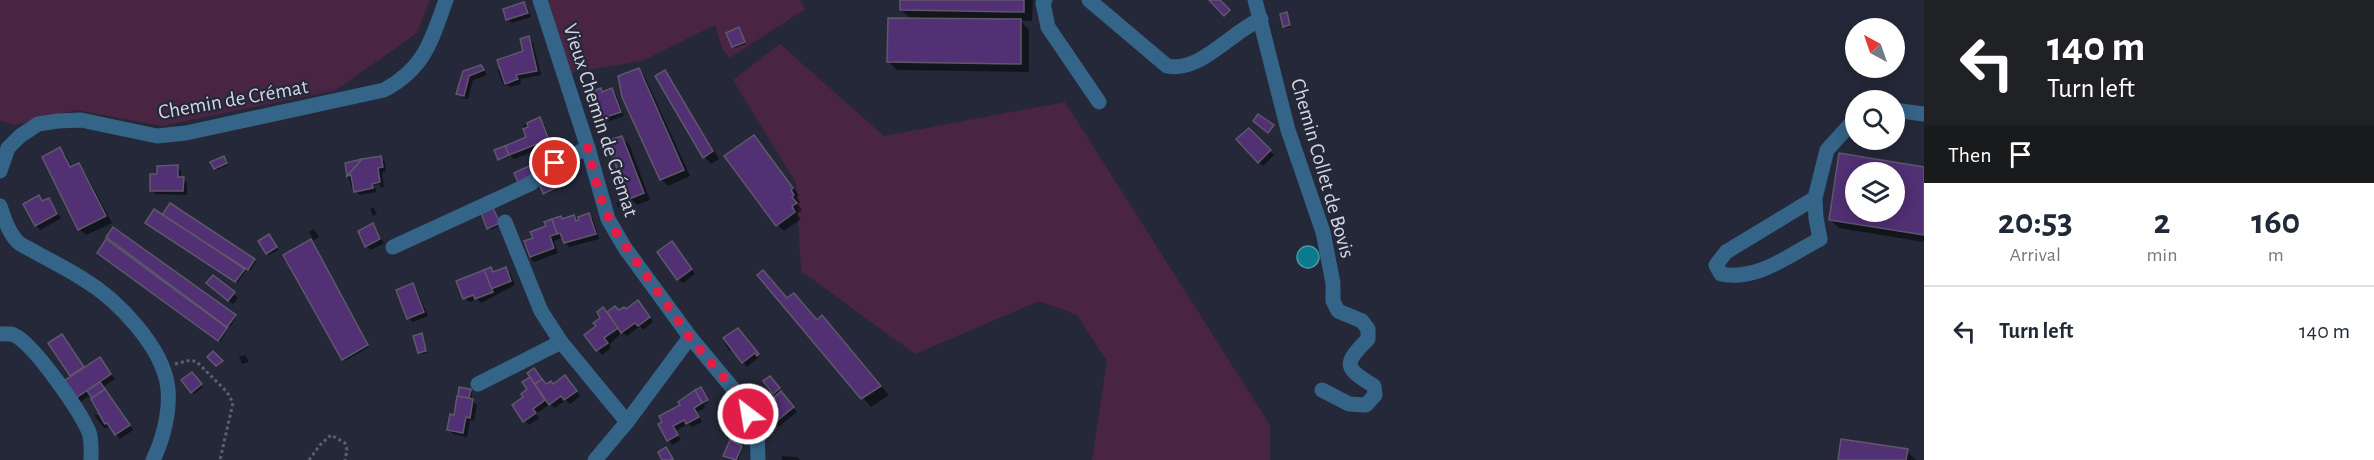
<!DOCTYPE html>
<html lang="en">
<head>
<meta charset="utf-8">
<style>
	:root { --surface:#fff; --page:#f2f2f3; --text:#1f2937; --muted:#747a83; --line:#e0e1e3 }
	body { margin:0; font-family:"Alegreya Sans",sans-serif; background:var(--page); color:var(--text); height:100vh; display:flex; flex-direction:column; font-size:22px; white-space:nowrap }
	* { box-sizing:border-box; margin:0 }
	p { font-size:20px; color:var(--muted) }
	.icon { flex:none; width:33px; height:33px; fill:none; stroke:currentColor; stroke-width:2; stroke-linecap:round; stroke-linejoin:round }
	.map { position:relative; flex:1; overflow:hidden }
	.details { display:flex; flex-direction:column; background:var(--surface); width:450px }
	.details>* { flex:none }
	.banner { background:#202124; color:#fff; overflow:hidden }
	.needle { width:39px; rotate:320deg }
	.fabs { position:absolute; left:1845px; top:18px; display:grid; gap:12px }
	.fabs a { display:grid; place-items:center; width:60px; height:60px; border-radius:50%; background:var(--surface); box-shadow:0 3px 15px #0003; font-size:30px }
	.pin { position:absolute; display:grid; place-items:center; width:51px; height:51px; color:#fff; margin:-26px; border:3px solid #fff; border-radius:50%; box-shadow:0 2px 6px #0007 }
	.me { position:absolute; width:66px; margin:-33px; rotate:329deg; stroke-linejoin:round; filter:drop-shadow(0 0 4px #0008) }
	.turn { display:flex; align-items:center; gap:21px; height:126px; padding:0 24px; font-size:27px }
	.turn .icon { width:78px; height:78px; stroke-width:2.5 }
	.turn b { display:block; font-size:42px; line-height:51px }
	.then { display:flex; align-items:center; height:57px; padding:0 24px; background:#0003; gap:12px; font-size:22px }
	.eta { display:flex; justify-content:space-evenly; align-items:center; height:102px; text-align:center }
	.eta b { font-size:36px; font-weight:600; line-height:42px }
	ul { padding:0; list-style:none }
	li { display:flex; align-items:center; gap:18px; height:90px; padding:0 24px; border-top:2px solid var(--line) }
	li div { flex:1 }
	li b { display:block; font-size:22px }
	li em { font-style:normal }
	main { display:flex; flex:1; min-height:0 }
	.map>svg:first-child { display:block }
	.green { fill:#4a2543 }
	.water { fill:#0b7b8c; stroke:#4797a6; stroke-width:1.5 }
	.shadow { fill:#0007; fill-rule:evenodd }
	.building { fill:#513074; stroke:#5f586a; stroke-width:1.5; fill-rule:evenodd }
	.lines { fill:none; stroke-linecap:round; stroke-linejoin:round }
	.path { stroke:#5c606e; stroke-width:3; stroke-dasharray:3 3; stroke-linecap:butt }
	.minor { stroke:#346488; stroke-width:15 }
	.route { stroke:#e11d48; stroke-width:10; stroke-dasharray:0 18 }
	.labels { text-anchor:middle; stroke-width:4.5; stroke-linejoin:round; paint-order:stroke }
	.street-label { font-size:21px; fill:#d4d7e1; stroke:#242838 }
</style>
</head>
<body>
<main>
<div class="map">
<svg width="1924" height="460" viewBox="0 0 1924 460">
	<rect width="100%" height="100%" fill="#242838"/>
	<g class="green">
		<polygon points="0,0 430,0 417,33 336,90 162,126 76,110 15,125 0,121"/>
		<polygon points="549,0 800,0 805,9 730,58 723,50 715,25 642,61 569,73 549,7"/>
		<polygon points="780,44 884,136 1065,102 1270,425 1270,460 1092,460 1107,361 1077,315 1039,301 915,354 801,271 796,183 733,80"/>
	</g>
	<circle class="water" cx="1308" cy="257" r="11"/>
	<g class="shadow">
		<polygon points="902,0 1033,0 1032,21 1020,20 1029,30 1029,72 897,70 888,61 911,19 901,10"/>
		<polygon points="524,4 528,8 531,17 512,23 507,19"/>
		<polygon points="1287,13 1291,27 1286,28 1284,26"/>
		<polygon points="739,29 746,44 735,48 733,46"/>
		<polygon points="529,38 533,43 541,75 520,79 521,84 510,87 508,85 504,86 497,69 503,73 525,52"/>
		<polygon points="481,66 487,75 473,80 468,99 463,98 458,94 464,72"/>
		<polygon points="639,70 645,77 690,176 668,186 661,179"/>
		<polygon points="665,72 671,79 719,159 711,164 705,157 657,77"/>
		<polygon points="600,90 603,93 612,90 616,94 624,116 606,122 601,118 596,104 591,100"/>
		<polygon points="540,119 544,124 558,159 548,163 540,149 514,159 507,152 509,157 501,160 496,151 528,138 523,126"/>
		<polygon points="599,123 603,132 598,133 594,125"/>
		<polygon points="1249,130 1274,155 1263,166 1238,139"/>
		<polygon points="753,136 799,195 797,197 800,202 798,204 802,210 797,214 801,219 784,231 778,225"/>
		<polygon points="622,138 629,144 650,200 637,205 630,198"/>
		<polygon points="59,149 66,155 72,168 79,165 85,172 112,223 86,235 79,229"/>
		<path d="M 1840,155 L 1924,168 L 1924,242 L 1839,228 L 1830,219 ZM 1856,172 L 1894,172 L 1894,212 L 1856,212 Z"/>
		<polygon points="380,158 385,162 386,171 382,172 384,187 380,187 380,184 357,190 357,192 355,188 352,189 348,175"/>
		<polygon points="225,160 228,165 217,170 215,168"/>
		<polygon points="177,167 181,171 181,178 187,183 187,195 156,194 151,190 159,176"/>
		<polygon points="554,177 558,189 546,194 544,193"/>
		<polygon points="376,188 376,192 360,195 357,193"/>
		<polygon points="39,197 44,202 48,199 61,218 40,230 36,225"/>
		<polygon points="616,202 620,203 622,208 618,207"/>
		<polygon points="373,207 377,214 373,216 370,209"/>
		<polygon points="493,210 501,225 490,230 488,228"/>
		<polygon points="154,211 254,260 256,262 250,271 247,269 238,282 148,224"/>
		<polygon points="589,215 593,219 599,239 569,247 563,237 554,241 558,253 534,262 532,260 526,242 563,220 574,217 578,222"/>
		<polygon points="373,225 384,243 371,250 366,246"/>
		<polygon points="314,229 319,237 312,241 369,347 345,361 285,256 313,239 309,232"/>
		<polygon points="271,238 278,250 269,255 260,241"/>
		<polygon points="110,239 235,316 236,318 230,327"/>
		<polygon points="676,247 695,274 683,283 678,279"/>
		<polygon points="100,254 226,329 227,331 220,342"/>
		<polygon points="490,269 495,273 506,269 510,273 515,285 481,303 477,299 469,302 465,298"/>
		<polygon points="759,275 817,321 831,326 889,395 871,407"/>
		<polygon points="214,277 238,298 233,304 212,288"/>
		<polygon points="413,285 417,290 428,316 413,322 408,318"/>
		<polygon points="642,306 653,322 643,330 640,326 627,336 622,332 609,345 611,348 602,355 586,335 598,326 607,313 615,308 619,312"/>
		<polygon points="421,335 427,353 421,354 419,353"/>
		<polygon points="746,337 760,356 747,367 733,349 730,351 723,341 728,345"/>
		<polygon points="66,340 85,368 100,359 115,379 103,387 133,430 120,439 111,427 104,428 94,415 98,415 103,424 105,423 92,394 78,403 73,376 51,343"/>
		<polygon points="245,355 249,362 242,364 239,357"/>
		<polygon points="192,374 203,387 194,394 183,380"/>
		<polygon points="532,377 547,386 569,381 580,396 570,404 566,400 555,408 550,404 536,414 539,418 529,425 514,406 525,397 530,390 524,382"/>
		<polygon points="769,378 797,412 778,427 774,423 778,396 774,393"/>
		<polygon points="470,390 472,392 471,400 477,405 474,421 470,420 467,437 453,434 449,430"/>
		<polygon points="703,391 708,402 704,405 705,408 697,412 702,422 692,427 688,424 676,431 681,440 672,445 660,425"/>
		<polygon points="736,437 745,442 738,460 731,460 725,456"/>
		<polygon points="1907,451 1916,460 1840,460"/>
		<polygon points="782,456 797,457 800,460 782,460"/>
	</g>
	<g class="building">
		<polygon points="900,0 1024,0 1024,12 900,10"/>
		<polygon points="1209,0 1220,0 1230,10 1224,16"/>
		<polygon points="524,2 528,13 506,20 503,9"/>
		<polygon points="1287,12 1290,25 1283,27 1280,14"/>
		<polygon points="888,18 1021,19 1021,64 887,62"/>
		<polygon points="739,27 745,42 732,47 726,33"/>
		<polygon points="529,36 537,71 516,75 518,79 505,84 497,60 523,51 520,39"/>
		<polygon points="481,65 484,70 469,76 464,96 456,94 463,71"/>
		<polygon points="639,68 684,170 660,180 622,97 618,76"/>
		<polygon points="665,70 713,151 703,158 655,76"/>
		<polygon points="601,88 602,92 612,88 621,112 600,119 593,100 590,101 587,93"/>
		<polygon points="1258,114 1274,125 1268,133 1253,121"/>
		<polygon points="540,117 555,155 543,160 537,144 509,155 505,146 526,137 523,129 528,127 527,123"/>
		<polygon points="1249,128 1271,150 1258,163 1236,139"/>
		<polygon points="754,135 793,188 791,190 794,195 792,197 797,203 792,206 795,212 776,226 724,156"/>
		<polygon points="622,136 644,193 629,199 606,141"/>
		<polygon points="505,146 509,155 498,160 494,150"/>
		<polygon points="60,147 70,167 79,163 106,216 78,230 42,157"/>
		<path d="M 1839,153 L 1924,167 L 1924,235 L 1829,220 ZM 1856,172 L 1894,172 L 1894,212 L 1856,212 Z"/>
		<polygon points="224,156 227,163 214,169 210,162"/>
		<polygon points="381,156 383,167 378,168 380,182 372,184 373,188 354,192 351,175 347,176 362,159"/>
		<polygon points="362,159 347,176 345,163"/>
		<polygon points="178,165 178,177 184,177 183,191 150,191 150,174 157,174 157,166"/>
		<polygon points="531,165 533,169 537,167 540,171 518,182 514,173"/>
		<polygon points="553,173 558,187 543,194 538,180"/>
		<polygon points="39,195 42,201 49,198 57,214 35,226 23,204"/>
		<polygon points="170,203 255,259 248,270 162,215"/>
		<polygon points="493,208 500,223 487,229 481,213"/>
		<polygon points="154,209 245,269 235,282 145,223"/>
		<polygon points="589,213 596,234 564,243 560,233 557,234 552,219 561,216 562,219 574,215 576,221 579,220 578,217"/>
		<polygon points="552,219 557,234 550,236 554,248 530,257 524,241 533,238 530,232 546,226 544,222"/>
		<polygon points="373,223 380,239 365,247 358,231"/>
		<polygon points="113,227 236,315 227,327 106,237"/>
		<polygon points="269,234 277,247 266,254 258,241"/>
		<polygon points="106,239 227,328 218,341 97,253"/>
		<polygon points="311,239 368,345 342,360 283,255"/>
		<polygon points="672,241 692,269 677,280 657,252"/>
		<polygon points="491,267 493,272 506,267 511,281 491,289 484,270"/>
		<polygon points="484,270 493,292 475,299 473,295 463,299 456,281"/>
		<polygon points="763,270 787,298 794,293 817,320 822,315 881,386 861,399 757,275"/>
		<polygon points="213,275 235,292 228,301 206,283"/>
		<polygon points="413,283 424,312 407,319 396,290"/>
		<polygon points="638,300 650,317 638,326 635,323 621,333 607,312 615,306 619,310 624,307 626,309"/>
		<polygon points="603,307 618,328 604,338 608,343 596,351 584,335 596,326 593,323 600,318 597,312"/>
		<polygon points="738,328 759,354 757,356 755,353 742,363 723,338"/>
		<polygon points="422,333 426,351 418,353 413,336"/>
		<polygon points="62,334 84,367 70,376 48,343"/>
		<polygon points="213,351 223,361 216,366 207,357"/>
		<polygon points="100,357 111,374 73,400 61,383"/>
		<polygon points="534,368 542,379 535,384 527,373"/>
		<polygon points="192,372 202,384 191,393 181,380"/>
		<polygon points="565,375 577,391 564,400 561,396 549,405 535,384 542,379 546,384 551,381 553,384"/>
		<polygon points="770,376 780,388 773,394 763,381"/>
		<polygon points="530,377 545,400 533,409 536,413 523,422 512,405 523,397 521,394 527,389 522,382"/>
		<polygon points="100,382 105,389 92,398 87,391"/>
		<polygon points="459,387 471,389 469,398 458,397"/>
		<polygon points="701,387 708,400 702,403 695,390"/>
		<polygon points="105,389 130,425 115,435 107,423 105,424 91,399"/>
		<polygon points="695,390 702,403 694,408 699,417 686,424 684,420 673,426 678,435 667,441 658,424 662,422 659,416 680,405 678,402"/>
		<polygon points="781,391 794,407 773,424 761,409"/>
		<polygon points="457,396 473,399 470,418 466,417 463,433 447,430 450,414 454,415"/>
		<polygon points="1841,439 1908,449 1906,460 1838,460"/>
		<polygon points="730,440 742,446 736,460 723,456"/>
		<polygon points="666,447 673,459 671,460 662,460 658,452"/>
	</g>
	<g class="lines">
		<g class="path">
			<polyline points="175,364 191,360 197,362 227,392 233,403 220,460"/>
			<polyline points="309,460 320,445 331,435 345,443 347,450 345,460"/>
		</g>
		<g class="minor">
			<polyline points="540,0 588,148 608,219 625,248 690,337 740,397 757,431 758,460"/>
			<polyline points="1045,0 1043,3 1048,27 1099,102"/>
			<path d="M 1089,0 L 1167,66 C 1200,73 1231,32 1261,19"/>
			<path d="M 1255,0 L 1288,130 L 1323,232 L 1333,283 L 1333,301 L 1338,311 L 1362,321 L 1368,329 L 1368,339 C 1342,365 1345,368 1374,386 L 1375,395 L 1366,405 L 1349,404 L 1322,390"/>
			<polyline points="1894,110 1924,114"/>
			<path d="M 0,171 L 8,148 L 20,136 L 38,124 L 58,121 L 81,120 L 157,136 L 186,133 L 384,90 C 425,68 431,41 446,0"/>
			<path d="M 1815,198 L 1726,252 L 1716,265 L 1721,274 C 1758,281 1789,255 1820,239 L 1816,218 L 1815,198 L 1827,150 L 1856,118"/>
			<path d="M 0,206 C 4,218 9,234 19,243 C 23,246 30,249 35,252 C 51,261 68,269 83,279 C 117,299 164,348 168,389 C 170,412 163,440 153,460"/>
			<polyline points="505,222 541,311 561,342 627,422"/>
			<polyline points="393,247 530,184 555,163 588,148"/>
			<path d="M 0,334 C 4,334 10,333 14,335 C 34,344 80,411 89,432 C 92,440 91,451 91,460"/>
			<polyline points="478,384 561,342"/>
			<polyline points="595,460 627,422 690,337"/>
		</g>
	</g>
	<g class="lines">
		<path class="route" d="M 555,163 L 588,148 C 595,178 601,207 617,234 L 690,338 L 740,397 L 748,414"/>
	</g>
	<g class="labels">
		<g class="street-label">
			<text transform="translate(233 99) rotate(-10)" y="7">Chemin de Crémat</text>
			<text transform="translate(601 120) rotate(72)" y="7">Vieux Chemin de Crémat</text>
			<text transform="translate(1323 168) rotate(74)" y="7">Chemin Collet de Bovis</text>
		</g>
	</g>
</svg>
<div class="fabs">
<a><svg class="needle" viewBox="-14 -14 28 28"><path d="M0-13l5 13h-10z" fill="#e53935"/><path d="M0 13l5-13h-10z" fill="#747a83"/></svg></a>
<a><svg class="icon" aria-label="search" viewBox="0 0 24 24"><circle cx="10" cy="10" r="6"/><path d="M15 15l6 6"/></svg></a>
<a><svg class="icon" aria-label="layers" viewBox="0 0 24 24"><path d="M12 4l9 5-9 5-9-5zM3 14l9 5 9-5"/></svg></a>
</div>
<div class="pin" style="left:555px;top:163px;background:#d93025"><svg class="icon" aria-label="arrive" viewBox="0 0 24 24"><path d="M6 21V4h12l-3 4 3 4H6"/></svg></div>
<svg class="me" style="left:748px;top:414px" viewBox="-20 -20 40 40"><circle r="17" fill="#e11d48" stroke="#fff" stroke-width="3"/><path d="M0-11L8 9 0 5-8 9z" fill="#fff"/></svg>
</div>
<section class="details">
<div class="banner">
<div class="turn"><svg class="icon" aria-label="left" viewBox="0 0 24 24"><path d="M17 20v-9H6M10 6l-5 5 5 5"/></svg><div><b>140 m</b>Turn left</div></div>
<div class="then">Then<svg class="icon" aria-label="arrive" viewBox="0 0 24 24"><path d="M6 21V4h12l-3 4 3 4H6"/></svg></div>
</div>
<div class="eta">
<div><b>20:53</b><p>Arrival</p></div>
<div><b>2</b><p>min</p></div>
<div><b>160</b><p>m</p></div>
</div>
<ul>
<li><svg class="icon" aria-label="left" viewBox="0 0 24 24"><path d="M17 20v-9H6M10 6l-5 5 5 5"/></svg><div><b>Turn left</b></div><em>140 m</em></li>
</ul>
</section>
</main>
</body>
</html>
